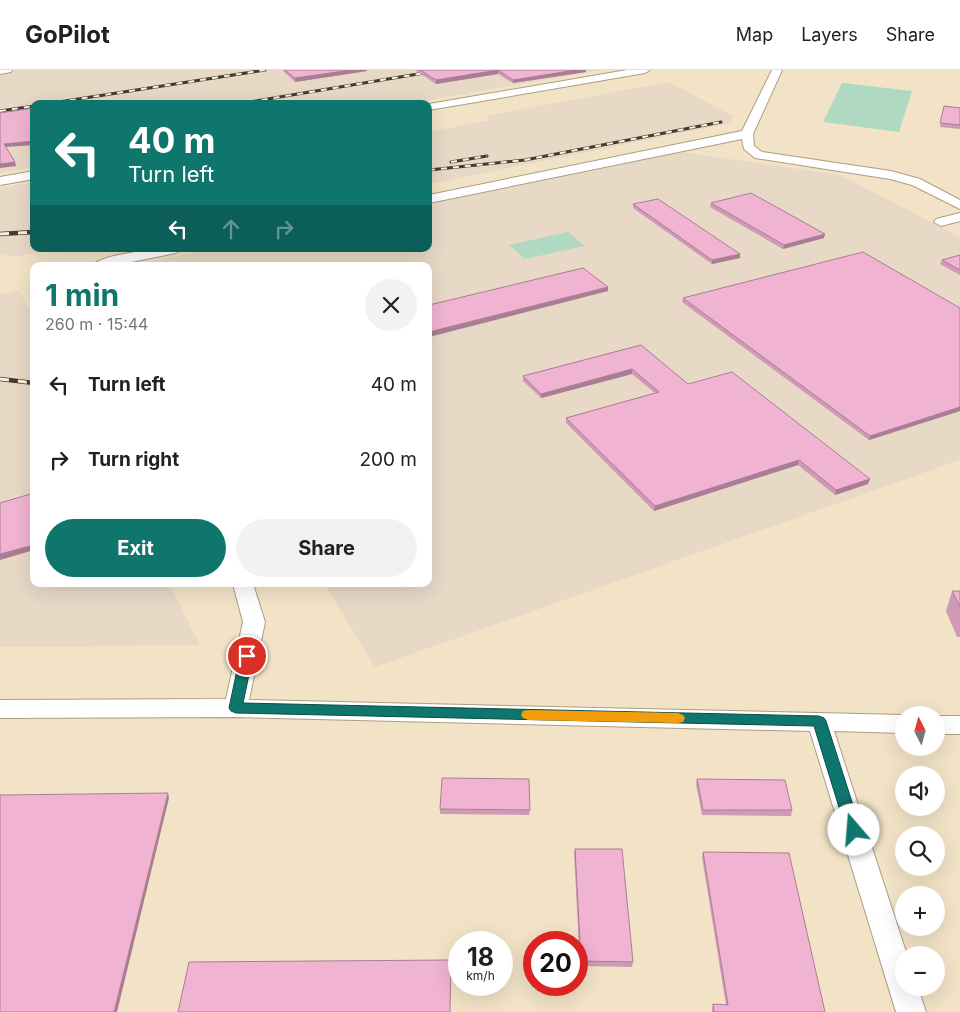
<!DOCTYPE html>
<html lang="en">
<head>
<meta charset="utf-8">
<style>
	:root { --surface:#fff; --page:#f2f2f2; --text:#202124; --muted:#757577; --line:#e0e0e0; --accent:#0f766e }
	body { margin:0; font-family:Inter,sans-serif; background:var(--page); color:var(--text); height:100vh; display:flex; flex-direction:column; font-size:19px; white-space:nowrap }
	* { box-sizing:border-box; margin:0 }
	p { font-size:16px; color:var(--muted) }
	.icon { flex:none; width:28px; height:28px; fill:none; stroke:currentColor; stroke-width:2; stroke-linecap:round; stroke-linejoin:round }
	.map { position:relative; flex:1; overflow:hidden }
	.sheet { position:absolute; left:30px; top:192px; width:402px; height:325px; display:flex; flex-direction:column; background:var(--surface); border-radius:10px; box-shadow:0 5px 20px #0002 }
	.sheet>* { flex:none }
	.guide { position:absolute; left:30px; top:30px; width:402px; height:152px; border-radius:10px; box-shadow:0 5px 20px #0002; background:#0f766e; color:#fff; overflow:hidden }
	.needle { width:32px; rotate:354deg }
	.tools { position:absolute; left:895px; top:636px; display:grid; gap:10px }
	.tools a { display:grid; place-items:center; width:50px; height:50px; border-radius:50%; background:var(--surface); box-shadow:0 5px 20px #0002; font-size:25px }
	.speed { position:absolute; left:448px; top:861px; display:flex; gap:10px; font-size:25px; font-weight:700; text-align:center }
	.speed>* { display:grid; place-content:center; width:65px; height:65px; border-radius:50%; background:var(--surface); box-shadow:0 5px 20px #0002; line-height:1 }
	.speed small { font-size:12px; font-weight:400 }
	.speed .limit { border:8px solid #d22; background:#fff; color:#111 }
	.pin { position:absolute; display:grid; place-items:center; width:42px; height:42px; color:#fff; margin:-21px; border:2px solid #fff; border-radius:50%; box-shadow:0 1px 5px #0007 }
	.me { position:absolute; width:55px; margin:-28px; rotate:342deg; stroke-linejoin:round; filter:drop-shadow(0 0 4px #0008) }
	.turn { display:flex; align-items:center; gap:18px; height:105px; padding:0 15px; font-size:22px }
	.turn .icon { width:65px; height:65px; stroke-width:2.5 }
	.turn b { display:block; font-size:35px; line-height:42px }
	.lanes { display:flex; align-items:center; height:48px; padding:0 15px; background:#0003; justify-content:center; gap:25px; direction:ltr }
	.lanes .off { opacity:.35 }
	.round { display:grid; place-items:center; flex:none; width:52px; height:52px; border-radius:26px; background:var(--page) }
	.summary { display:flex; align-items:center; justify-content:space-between; height:85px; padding:0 15px }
	h1 { font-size:30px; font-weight:700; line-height:38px; color:var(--accent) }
	.cta { display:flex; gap:10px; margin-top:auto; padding:10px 15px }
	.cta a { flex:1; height:58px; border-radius:30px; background:var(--accent); color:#fff; font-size:20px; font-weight:700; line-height:58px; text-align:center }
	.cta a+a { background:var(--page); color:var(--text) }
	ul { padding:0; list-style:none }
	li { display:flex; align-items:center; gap:15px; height:75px; padding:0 15px }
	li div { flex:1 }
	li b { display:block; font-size:19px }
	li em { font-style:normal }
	header { display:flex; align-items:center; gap:30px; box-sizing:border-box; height:70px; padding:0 25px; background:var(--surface); border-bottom:1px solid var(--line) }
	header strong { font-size:24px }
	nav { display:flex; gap:28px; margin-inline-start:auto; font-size:18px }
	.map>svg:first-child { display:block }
	.industrial { fill:#e8d8c6 }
	.green { fill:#afd9c3 }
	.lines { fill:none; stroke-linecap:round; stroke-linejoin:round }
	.minor-casing { stroke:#ab9e83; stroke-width:2 }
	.minor { fill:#fff; fill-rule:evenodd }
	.rail-far1-casing { stroke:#433c2e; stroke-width:3 }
	.rail-casing { stroke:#433c2e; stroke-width:4.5 }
	.rail-far1 { stroke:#fdf1da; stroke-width:2; stroke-dasharray:6; stroke-linecap:butt }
	.rail { stroke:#fdf1da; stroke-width:3; stroke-dasharray:9; stroke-linecap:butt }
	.wall { fill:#cf9ab5 }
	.shaded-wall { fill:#a97d93 }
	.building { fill:#f1b3d2; stroke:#a97d93 }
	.route { fill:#0f766e; stroke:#0a4d48 }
	.slow { fill:#f59e0b }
</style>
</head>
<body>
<header>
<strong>GoPilot</strong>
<nav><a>Map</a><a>Layers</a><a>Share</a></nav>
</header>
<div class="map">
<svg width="960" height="942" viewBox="0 0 960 942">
	<rect width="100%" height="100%" fill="#f2e3c6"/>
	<g class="industrial">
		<polygon points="0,0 603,0 406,34 34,34 34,97 0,103"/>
		<polygon points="669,12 733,46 731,53 429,114 429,62 490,50 485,46"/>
		<polygon points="682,82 840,105 960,167 960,390 375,597 324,514 429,514 429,196 139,196 138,194 212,179 429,179 429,134"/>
		<polygon points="34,112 34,179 60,179 19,186 0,185 0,118"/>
		<polygon points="19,220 34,249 34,514 169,514 200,575 0,577 0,224"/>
	</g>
	<g class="green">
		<polygon points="842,13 912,21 899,62 823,52"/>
		<polygon points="568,162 585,176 525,189 509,175"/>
	</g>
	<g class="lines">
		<g class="minor-casing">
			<g id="minor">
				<polygon points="0,0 12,0 11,2 0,4"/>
				<polygon points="627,0 650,0 645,3 429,40 429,34"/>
				<polygon points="772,0 782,0 753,64 754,76 762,82 891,101 920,109 960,130 960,139 912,115 890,109 755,88 744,79 742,69 429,133 429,125 742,61"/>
				<polygon points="34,101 34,109 0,115 0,107"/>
				<polygon points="960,143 960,151 941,156 934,152 936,149"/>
				<path d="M 155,179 L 183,179 L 176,183 L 111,196 L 92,196 C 101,185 140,182 155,179 Z"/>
				<polygon points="233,514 253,514 265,552 249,630 904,645 904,663 834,661 907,885 904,885 904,918 918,918 926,942 896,942 810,661 236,647 0,648 0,630 226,629 243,552"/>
				<rect x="936" y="646" width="24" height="18"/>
			</g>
		</g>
		<use href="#minor" class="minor"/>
		<g class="rail-far1-casing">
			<g id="rail-far1">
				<polyline points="46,34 265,0"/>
				<polyline points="238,34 442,0"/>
				<polyline points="0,41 34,36"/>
				<polyline points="451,92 487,86"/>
				<polyline points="429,100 525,90 721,52"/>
			</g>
		</g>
		<g class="rail-casing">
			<g id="rail">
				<polyline points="0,164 34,162"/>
				<polyline points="0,309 34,313"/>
			</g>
		</g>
		<use href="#rail-far1" class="rail-far1"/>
		<use href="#rail" class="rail"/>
	</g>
	<g class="wall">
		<polygon points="282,0 367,0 367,1 295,12"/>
		<polygon points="415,0 586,0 586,2 513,13 498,4 436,14"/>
		<polygon points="944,36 960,38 960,59 940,57"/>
		<polygon points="711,133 824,168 783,179 710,137"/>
		<polygon points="633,134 740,188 712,194 633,138"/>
		<polygon points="960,185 960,205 940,194 942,190"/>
		<polygon points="683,228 960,238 960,341 869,370 682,232"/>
		<polygon points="641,275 688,314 870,409 868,414 835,425 798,395 654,441 566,353 566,348 655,323 632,304 541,328 523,311 523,306"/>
		<polygon points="952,521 960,521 960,567 957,567 946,541"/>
		<polygon points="697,709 792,740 791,746 702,745 696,714"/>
		<polygon points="440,739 530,740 529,745 440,744"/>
		<polygon points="575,779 633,892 632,897 580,896 574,784"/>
		<polygon points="703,782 825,942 712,942 712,939 713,934 726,935 702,787"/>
	</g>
	<g class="shaded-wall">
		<polygon points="351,0 367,0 367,1 295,12 295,8"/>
		<polygon points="498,0 498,4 436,14 436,10"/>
		<polygon points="576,0 586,0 586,2 513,13 513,10"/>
		<polygon points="34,71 34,75 5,77 4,74"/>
		<polygon points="15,92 16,96 0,98 0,94"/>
		<polygon points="825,164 824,168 783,179 784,175"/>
		<polygon points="740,184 740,188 712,194 712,190"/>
		<polygon points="608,217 608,221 429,267 429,262"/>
		<polygon points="632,299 632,304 541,328 541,324"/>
		<polygon points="960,337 960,341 869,370 870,366"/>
		<polygon points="799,390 798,395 654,441 655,436"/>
		<polygon points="870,409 868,414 835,425 836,420"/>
		<polygon points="34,475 34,480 0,490 0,484"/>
		<polygon points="168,723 169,728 117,942 114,942"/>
	</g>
	<g class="building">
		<polygon points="285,0 351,0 295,8"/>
		<polygon points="420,0 576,0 513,10 498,0 436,10"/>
		<polygon points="944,36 960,38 960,55 940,53"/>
		<polygon points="34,38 34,71 4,74 15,92 0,94 0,43"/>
		<polygon points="751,123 825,164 784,175 711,133"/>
		<polygon points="658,129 740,184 712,190 633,134"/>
		<polygon points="863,182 960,238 960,337 870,366 683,228"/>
		<polygon points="960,185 960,200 942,190"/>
		<polygon points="583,198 608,217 429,262 429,235"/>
		<polygon points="641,275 688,314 732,302 870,409 836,420 799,390 655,436 566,348 659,322 632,299 541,324 523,306"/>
		<polygon points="34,423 34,475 0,484 0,433"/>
		<polygon points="952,521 960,521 960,537"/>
		<polygon points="442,708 529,709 530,740 440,739"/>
		<polygon points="697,709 785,710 792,740 703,740"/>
		<polygon points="168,723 114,942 0,942 0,725"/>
		<polygon points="575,779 622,779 633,892 581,891"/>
		<polygon points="703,782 789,783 825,942 714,942 713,934 728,935"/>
		<polygon points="451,890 450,942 178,942 189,892"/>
	</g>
	<polygon class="route" points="247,582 251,583 253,586 243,633 819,646 824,648 826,651 861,760 859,765 854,766 848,765 846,760 814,656 236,643 231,641 229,638 240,586 242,583"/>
	<polygon class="slow" points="528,640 678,643 683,645 685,648 683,652 678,653 528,650 523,648 521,645 523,641"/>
</svg>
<div class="tools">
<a><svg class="needle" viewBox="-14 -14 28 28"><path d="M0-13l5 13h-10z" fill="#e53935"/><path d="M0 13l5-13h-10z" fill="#757577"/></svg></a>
<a><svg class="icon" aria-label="sound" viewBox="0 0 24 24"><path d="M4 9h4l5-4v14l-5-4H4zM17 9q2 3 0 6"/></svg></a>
<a><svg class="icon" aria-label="search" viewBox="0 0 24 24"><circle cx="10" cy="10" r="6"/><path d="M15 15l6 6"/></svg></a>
<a>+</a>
<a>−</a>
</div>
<div class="speed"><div>18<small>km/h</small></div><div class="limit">20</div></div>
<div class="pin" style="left:247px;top:586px;background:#d93025"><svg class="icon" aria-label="arrive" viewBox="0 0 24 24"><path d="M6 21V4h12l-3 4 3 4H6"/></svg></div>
<svg class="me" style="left:854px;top:760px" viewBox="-20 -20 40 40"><circle r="19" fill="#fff"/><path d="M0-13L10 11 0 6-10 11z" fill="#0f766e"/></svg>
<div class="guide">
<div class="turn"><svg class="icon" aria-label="left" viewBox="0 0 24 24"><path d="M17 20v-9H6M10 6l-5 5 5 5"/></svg><div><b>40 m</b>Turn left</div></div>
<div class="lanes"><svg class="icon" aria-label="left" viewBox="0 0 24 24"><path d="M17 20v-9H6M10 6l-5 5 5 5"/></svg><svg class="icon off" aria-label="ahead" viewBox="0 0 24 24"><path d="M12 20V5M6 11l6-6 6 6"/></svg><svg class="icon off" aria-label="right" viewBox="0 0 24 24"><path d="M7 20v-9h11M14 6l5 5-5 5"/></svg></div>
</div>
<section class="sheet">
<div class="summary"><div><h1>1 min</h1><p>260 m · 15:44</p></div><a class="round"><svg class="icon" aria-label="close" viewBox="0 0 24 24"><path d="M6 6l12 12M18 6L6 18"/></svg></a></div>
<ul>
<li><svg class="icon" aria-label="left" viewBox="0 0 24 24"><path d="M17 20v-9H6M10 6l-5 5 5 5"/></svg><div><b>Turn left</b></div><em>40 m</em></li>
<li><svg class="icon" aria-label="right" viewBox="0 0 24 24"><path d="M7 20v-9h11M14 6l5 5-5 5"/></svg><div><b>Turn right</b></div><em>200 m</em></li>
</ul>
<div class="cta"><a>Exit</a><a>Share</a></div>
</section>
</div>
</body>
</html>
